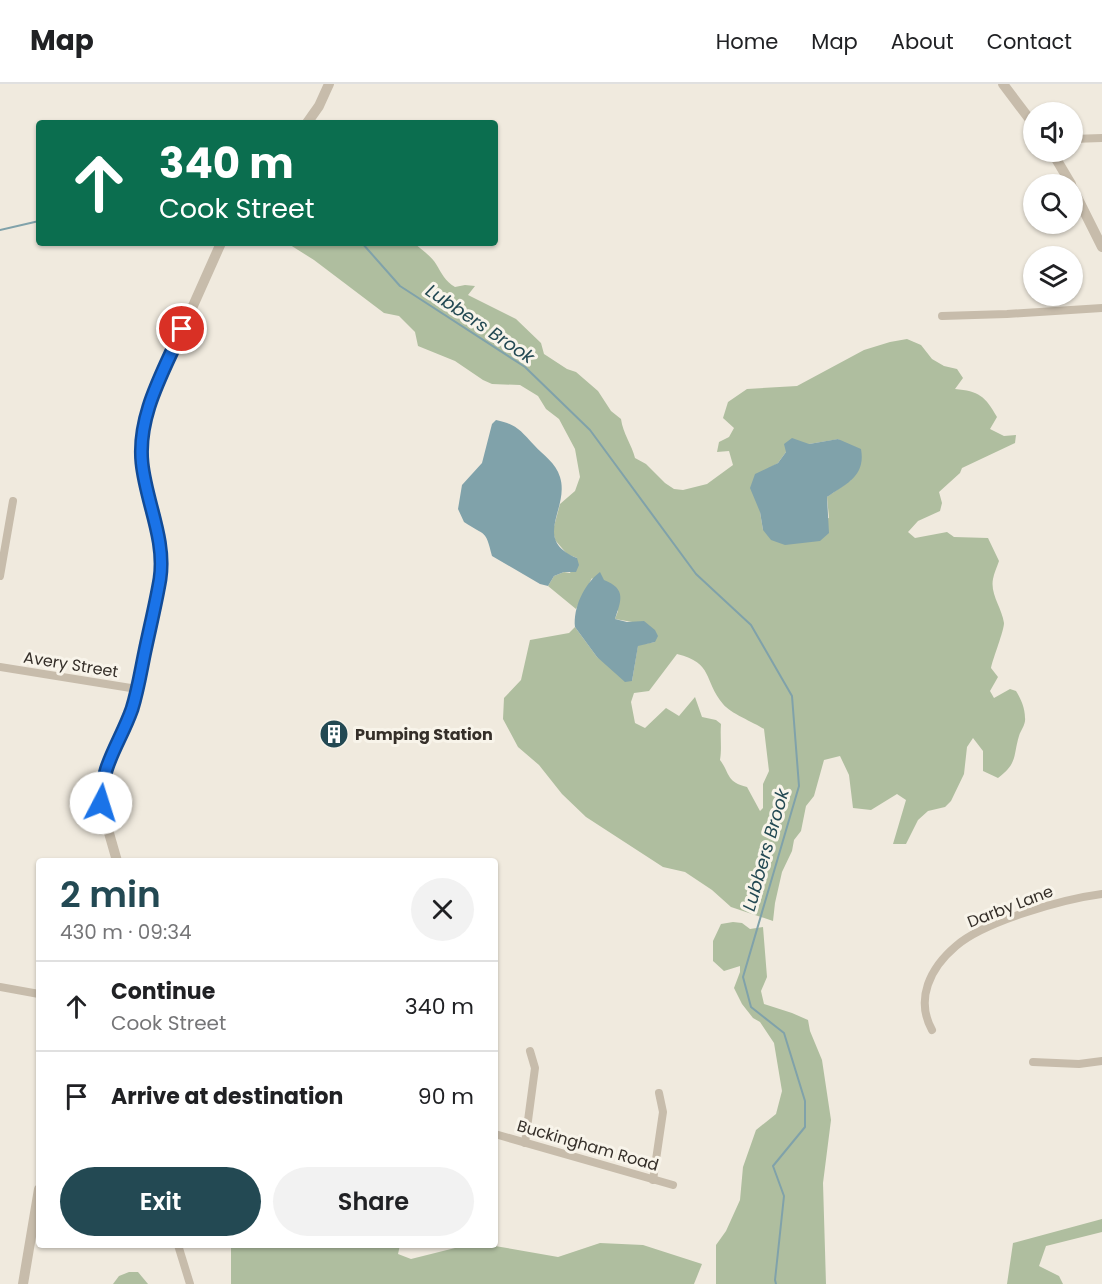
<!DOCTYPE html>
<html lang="en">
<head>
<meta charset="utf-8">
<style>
	:root { --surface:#fff; --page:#f2f2f2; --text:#202124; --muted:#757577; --line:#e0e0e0; --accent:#234953 }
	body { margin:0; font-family:Poppins,sans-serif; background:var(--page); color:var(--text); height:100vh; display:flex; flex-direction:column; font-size:22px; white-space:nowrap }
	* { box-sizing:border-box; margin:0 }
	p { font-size:20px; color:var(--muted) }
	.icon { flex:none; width:33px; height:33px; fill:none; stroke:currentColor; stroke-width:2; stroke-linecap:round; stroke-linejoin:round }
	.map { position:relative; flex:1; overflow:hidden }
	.panel { position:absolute; left:36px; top:774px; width:462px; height:390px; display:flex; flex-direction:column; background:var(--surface); border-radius:6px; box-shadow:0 2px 4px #0004 }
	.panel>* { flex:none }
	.hud { position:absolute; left:36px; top:36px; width:462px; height:126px; border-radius:6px; box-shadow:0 2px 4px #0004; background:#0b6e4f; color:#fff; overflow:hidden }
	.fabs { position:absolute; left:1023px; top:18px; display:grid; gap:12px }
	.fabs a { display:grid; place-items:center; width:60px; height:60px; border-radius:50%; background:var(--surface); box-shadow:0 2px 4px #0004; font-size:30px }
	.pin { position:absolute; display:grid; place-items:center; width:51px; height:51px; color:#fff; margin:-26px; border:3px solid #fff; border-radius:50%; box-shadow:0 2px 6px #0007 }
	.me { position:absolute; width:66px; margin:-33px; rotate:5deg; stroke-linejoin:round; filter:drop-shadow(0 0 4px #0008) }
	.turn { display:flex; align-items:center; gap:21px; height:126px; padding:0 24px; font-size:27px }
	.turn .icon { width:78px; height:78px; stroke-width:2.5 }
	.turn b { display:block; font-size:42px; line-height:51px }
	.round { display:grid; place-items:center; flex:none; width:63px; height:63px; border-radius:32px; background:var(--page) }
	.headline { display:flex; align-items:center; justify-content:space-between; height:102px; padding:0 24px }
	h1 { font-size:36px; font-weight:600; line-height:45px; color:var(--accent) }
	.primary-button { display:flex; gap:12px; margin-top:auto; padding:12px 24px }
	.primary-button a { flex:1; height:69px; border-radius:36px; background:var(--accent); color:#fff; font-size:24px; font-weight:600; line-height:69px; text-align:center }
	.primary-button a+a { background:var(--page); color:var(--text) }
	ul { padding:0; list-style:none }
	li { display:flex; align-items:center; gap:18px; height:90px; padding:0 24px; border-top:2px solid var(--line) }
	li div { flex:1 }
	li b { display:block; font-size:22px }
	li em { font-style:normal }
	header { display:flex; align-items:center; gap:36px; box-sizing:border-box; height:84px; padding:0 30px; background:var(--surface); border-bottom:2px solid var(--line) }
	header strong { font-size:28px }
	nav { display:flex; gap:33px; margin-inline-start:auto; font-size:21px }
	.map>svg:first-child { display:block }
	.green { fill:#afbe9f; fill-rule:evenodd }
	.water { fill:#80a2aa }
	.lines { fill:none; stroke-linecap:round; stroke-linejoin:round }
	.stream { stroke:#80a2aa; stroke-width:2 }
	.minor { stroke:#c7bcab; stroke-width:8 }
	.tertiary { stroke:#c7bcab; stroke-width:10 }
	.route-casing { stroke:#114b97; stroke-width:15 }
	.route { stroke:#1a73e8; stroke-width:10 }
	.labels { text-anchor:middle; stroke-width:6; stroke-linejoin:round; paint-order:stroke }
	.street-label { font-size:16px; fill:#352f29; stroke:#f8f4ea }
	.poi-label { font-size:16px; font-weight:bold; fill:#352f29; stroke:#f8f4ea; text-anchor:start }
	.water-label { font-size:18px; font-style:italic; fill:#234953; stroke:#f8f4ea }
</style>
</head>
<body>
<header>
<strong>Map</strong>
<nav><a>Home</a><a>Map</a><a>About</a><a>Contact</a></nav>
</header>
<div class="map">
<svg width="1102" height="1200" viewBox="0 0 1102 1200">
	<rect width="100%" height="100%" fill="#f0eade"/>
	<g class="green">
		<path d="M 287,159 L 414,159 C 421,165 432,173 436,180 C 442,190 445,197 455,203 L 465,201 L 475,202 L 468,211 L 516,235 L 541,259 L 544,270 L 567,285 L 576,288 L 598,307 L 611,327 L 621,335 C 623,350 632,361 635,374 L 646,380 L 665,399 L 674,405 L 683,406 L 707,400 L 733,381 L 729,367 L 717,368 L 719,358 L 729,353 L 734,344 L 723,334 L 728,318 L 747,305 L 797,302 L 864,266 L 890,258 L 907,255 L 921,261 L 932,275 L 944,282 L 957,285 L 963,294 L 955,305 C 979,307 985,312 997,333 L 990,345 L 1004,352 L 1016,351 L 1015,359 L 962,384 L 960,389 L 939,408 L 942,419 L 940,427 L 918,437 L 908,448 L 915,454 L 947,448 L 954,453 L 988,454 L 999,477 C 997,483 994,489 993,495 C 990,510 1002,524 1004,539 C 1004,547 993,574 991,584 L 998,593 L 990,607 L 994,614 L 1010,605 L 1016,607 C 1021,615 1025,624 1025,634 C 1026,640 1021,646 1019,652 C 1013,672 1018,679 998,694 L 983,687 L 983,667 L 973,654 L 967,663 L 964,690 L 951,717 L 945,723 L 928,727 L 918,736 L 906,760 L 893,760 L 906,716 L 897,710 L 871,726 L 853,724 L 849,691 L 840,672 L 824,676 L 814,712 L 806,722 L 801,747 L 794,756 L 792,767 L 782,788 L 775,819 L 773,837 L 731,823 L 712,806 L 685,788 L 663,783 L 586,733 L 562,710 L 539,681 L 518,663 L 503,635 L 504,614 L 521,596 L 530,556 L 569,549 L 575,543 L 597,573 L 632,597 L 638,561 L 655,558 L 638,539 L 615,535 L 618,527 L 592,494 L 576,525 L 548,502 L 554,492 L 564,488 L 570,489 L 577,474 L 567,470 L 555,456 L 553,446 L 560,420 L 575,407 L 580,393 L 575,365 L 559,335 L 546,325 L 538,312 L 520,301 L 492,300 L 483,296 L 455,277 L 418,262 L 415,248 L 399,232 L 384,229 L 314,176 ZM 839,355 L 851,396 L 827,413 L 829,434 L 763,446 L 760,428 L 763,388 L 778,379 L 786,368 L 809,360 ZM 677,570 C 714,579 703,596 723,620 C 730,629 753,638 764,645 L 769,687 L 763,700 L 763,724 L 760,727 L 747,703 C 726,698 730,689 720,676 C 722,664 720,653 721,640 L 716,636 L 702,633 L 695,613 L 679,632 L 666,624 L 645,644 L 635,639 L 631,618 L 634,609 L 649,607 Z"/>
		<polygon points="733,838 742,839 750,845 763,843 767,893 761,907 764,920 792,929 808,936 810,947 822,976 831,1036 823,1099 826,1200 716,1200 716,1161 726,1147 740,1116 743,1083 756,1046 776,1030 782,1007 774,959 760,938 753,934 742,920 734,904 740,888 740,882 724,887 713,877 713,857 721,840"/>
		<polygon points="1102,1135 1102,1148 1046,1162 1039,1182 1059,1192 1063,1200 1007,1200 1013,1159"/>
		<polygon points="600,1159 643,1161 702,1180 694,1200 231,1200 231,1161 400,1161 398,1170 411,1175 463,1162 495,1162 558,1173"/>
		<polygon points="129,1188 138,1188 148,1200 113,1200 119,1192"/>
	</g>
	<g class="water">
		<path d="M 496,336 C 516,340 520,346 534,361 C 543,371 556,379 560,393 C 570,425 531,455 577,474 L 579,481 L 576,488 L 564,488 L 554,492 L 548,502 L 540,500 L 492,472 C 485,444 486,453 464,438 L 458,425 L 462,401 L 482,379 L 492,340 Z"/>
		<path d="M 792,354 L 809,360 L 838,355 L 861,365 C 866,392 846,400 827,413 L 829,449 L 820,457 L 785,461 L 771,456 L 763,446 L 760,428 L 750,404 L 755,390 L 778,379 L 786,368 L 784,360 Z"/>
		<path d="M 600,488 L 604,496 C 627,505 621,517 615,535 L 627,538 L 644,537 L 655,546 L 658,552 L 655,558 L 638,562 L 632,597 L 625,598 L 597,573 L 575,543 C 573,524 584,500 600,488 Z"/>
	</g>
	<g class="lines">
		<g class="stream">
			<polyline points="0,146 39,137"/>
			<polyline points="362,159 400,202 525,283 590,346 696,490 751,541 792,612 799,702 743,893 751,923 784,949 805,1017 805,1043 773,1082 784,1112 775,1196 776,1200"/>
		</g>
		<g class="minor">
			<polyline points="1072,55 1102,54"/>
			<polyline points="942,232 1007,230 1102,224"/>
			<polyline points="0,492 13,417"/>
			<polyline points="0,583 137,605"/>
			<polyline points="0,903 39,910"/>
			<path d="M 932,946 C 915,915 930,884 956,862 C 985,837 1064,815 1102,810"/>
			<polyline points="1033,978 1079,980 1102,977"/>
			<polyline points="495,1050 673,1101"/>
			<polyline points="525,1059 535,984 530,967"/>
			<polyline points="653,1096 663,1028 659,1009"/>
			<polyline points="178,1161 190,1200"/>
		</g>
		<g class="tertiary">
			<polyline points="1003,0 1034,41"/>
			<polyline points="307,39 319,22 329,0"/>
			<polyline points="1052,68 1071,100"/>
			<polyline points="1072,103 1102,163"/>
			<polyline points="117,777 103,728 102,694 134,618 161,486 160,464 142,379 141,353 148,323 221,159"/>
			<polyline points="23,1200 39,1105"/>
		</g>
	</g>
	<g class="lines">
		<g class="route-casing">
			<path id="route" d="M 101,719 C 101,681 120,659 132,625 C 138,606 141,586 145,567 C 150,543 156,519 160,495 C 166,455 146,418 142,379 C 137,331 164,287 182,245"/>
		</g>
		<use href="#route" class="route"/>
	</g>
	<defs>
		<g id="building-disc" transform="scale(1.5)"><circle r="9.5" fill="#234953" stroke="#f8f4ea"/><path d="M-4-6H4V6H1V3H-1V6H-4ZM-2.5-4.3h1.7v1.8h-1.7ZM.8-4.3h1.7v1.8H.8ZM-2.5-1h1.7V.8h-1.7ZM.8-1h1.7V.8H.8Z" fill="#fff"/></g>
	</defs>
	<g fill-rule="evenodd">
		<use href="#building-disc" x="334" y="650"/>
	</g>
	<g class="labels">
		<g class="street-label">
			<text transform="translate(71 580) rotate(9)" y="6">Avery Street</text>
			<text transform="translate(1010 822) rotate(-21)" y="6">Darby Lane</text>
			<text transform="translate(588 1061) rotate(16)" y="6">Buckingham Road</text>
		</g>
		<g class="poi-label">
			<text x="355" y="656">Pumping Station</text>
		</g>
		<g class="water-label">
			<text transform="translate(480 240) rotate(34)" y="6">Lubbers Brook</text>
			<text transform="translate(766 766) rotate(-74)" y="6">Lubbers Brook</text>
		</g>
	</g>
</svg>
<div class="fabs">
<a><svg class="icon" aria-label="sound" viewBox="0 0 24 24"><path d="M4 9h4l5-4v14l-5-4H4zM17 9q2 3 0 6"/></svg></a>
<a><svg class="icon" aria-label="search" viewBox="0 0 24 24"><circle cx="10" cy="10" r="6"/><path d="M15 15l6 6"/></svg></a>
<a><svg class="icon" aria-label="layers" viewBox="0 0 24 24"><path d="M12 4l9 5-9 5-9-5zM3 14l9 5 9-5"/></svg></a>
</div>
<div class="pin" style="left:182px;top:245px;background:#d93025"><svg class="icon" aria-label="arrive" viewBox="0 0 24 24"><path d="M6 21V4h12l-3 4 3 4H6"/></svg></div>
<svg class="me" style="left:101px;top:719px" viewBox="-20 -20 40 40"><circle r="19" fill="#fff"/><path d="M0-13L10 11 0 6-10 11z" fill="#1a73e8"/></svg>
<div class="hud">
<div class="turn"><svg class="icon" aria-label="ahead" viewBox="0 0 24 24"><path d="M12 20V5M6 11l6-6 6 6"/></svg><div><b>340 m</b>Cook Street</div></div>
</div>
<section class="panel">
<div class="headline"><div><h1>2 min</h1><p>430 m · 09:34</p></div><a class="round"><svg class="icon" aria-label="close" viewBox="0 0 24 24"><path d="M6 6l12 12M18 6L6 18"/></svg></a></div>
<ul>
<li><svg class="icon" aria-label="ahead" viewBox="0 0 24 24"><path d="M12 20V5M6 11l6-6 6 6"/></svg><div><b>Continue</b><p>Cook Street</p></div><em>340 m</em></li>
<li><svg class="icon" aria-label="arrive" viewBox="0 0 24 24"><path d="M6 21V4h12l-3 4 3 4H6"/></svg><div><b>Arrive at destination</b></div><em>90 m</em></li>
</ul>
<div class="primary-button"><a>Exit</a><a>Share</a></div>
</section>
</div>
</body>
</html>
